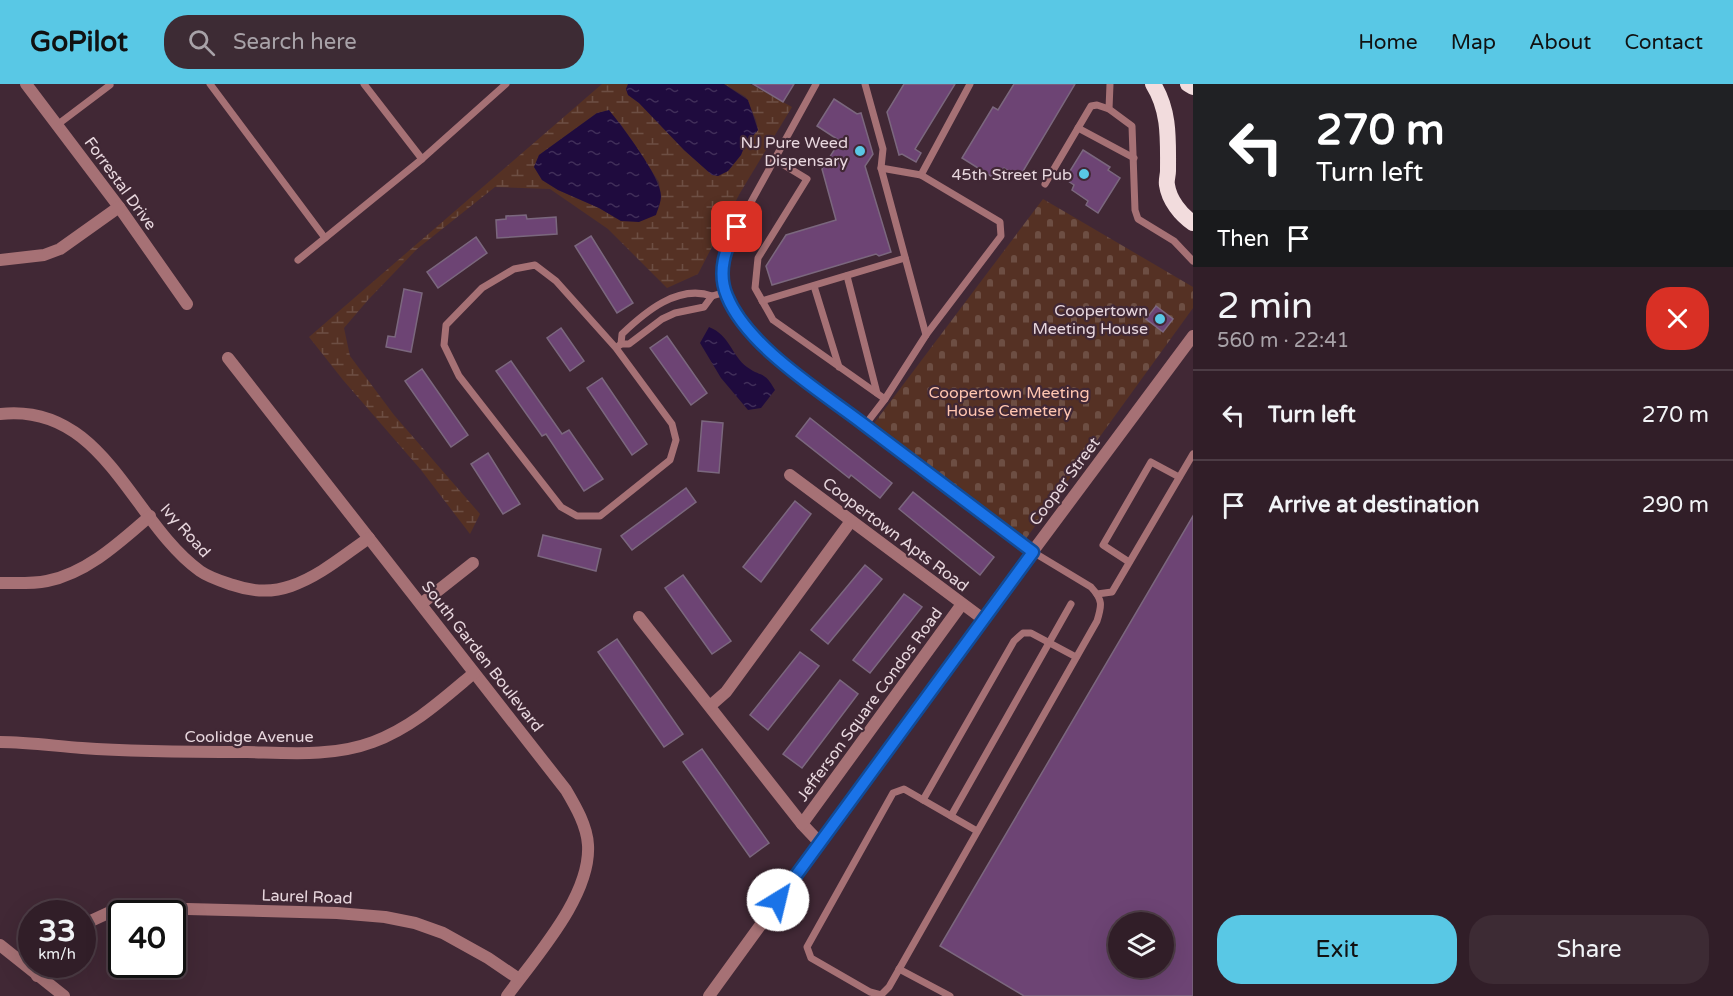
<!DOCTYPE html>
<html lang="en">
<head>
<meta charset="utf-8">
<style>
	:root { --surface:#311e28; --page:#3d2b34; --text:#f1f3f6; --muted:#a8a2a8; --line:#4c3c45; --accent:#59c8e5 }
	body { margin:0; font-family:"Varela Round",sans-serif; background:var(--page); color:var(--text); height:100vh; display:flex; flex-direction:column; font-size:22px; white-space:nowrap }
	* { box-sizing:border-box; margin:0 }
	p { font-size:20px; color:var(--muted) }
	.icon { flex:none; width:33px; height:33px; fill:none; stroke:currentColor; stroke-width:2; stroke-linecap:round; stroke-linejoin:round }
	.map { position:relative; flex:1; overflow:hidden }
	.drawer { display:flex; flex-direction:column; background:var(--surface); width:540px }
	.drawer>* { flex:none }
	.top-card { background:#202124; color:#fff; overflow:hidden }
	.fabs { position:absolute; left:1108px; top:828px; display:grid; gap:12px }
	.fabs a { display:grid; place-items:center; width:66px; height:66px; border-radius:50%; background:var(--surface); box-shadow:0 6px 24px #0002,0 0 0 2px var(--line); font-size:30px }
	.speed { position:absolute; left:18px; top:816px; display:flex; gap:12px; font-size:30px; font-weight:700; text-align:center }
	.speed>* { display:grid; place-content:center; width:78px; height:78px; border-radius:50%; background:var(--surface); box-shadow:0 6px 24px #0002,0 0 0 2px var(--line); line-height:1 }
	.speed small { font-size:15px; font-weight:400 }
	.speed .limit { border:3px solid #111; border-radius:9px; background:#fff; color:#111 }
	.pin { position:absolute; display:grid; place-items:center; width:51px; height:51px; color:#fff; margin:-26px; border-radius:12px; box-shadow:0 3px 9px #0006 }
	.me { position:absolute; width:66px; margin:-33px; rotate:36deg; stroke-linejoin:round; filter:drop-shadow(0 0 4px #0008) }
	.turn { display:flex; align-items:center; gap:21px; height:126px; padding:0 24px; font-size:27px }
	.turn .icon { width:78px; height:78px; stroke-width:2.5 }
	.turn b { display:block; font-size:42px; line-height:51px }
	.then { display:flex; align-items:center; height:57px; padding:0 24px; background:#0003; gap:12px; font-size:22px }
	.round { display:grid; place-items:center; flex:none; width:63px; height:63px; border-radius:24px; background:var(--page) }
	.head { display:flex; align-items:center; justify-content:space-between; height:102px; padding:0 24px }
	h1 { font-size:36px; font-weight:600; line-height:45px }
	.action { display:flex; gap:12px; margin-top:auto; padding:12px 24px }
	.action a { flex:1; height:69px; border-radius:24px; background:var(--accent); color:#111; font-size:24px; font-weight:600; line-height:69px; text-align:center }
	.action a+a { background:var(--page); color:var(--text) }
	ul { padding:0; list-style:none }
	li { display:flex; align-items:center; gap:18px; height:90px; padding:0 24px; border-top:2px solid var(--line) }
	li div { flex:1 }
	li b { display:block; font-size:22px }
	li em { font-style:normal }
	header { display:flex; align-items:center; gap:36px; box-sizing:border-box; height:84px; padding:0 30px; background:var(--accent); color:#111 }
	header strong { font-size:28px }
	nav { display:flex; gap:33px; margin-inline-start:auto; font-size:21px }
	.search { width:420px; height:54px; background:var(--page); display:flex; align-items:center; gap:15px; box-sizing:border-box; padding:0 21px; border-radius:24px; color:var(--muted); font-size:22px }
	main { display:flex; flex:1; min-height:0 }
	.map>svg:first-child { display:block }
	.wetland { fill:url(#wetland-marsh); fill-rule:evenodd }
	.cemetery { fill:url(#cemetery-stones) }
	.water { fill:url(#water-ripples) }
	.building { fill:#6d4474; stroke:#7b677e; stroke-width:1.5; fill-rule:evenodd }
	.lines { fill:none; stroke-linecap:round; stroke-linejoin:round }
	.service { stroke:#a67175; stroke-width:7 }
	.minor { stroke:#a67175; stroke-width:12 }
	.tertiary { stroke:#a67175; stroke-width:12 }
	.trunk { stroke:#f2dcdd; stroke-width:16 }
	.route-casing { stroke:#114b97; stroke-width:15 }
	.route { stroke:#1a73e8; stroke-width:10 }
	.poi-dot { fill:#59c8e5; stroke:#412835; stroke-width:2 }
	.labels { text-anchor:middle; stroke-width:4.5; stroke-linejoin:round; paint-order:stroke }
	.poi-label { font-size:16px; fill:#e8d7de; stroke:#412835; text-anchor:end }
	.street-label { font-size:16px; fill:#e8d7de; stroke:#412835 }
	.park-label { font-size:16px; fill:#ffc5b0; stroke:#412835 }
</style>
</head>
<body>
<header>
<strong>GoPilot</strong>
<div class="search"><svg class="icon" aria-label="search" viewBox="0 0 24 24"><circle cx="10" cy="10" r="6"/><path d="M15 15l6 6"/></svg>Search here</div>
<nav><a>Home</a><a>Map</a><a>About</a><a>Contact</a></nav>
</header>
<main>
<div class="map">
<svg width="1193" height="912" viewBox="0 0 1193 912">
	<defs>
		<pattern id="wetland-marsh" width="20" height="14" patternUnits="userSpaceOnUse" patternTransform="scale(1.5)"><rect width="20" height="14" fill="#553124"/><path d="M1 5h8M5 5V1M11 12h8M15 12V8" fill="none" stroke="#6d4e43"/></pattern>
		<pattern id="cemetery-stones" width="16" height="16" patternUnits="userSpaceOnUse" patternTransform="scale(1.5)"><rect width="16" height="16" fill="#553124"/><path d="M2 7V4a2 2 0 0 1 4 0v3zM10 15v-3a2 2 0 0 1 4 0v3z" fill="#6d4e43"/></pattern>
		<pattern id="water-ripples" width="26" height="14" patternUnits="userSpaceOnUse" patternTransform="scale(1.5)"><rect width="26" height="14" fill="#1f0b3e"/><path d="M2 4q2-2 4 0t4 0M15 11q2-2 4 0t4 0" fill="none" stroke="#402e59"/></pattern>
	</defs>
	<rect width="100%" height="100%" fill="#412835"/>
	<path class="wetland" d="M 602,0 L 628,0 L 626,5 L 628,11 L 639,19 L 684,66 L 712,91 L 718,92 L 728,87 L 741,71 L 745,61 L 758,46 L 756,36 L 746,13 L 724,0 L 750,0 L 792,23 L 740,109 L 698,190 L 667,204 L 608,145 L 550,105 L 495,103 L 417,165 L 368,216 L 344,244 L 350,272 L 394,331 L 480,430 L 470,450 L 421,386 L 343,296 L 309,253 ZM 597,29 L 620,39 L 659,98 L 661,113 L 621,137 L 599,124 L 558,106 L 542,96 L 534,83 L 539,71 Z"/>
	<polygon class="cemetery" points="1043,115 1193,203 1193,224 1025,456 872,342"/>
	<g class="water">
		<polygon points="628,0 724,0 748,16 758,46 745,61 741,71 728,87 718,92 712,91 684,66 639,19 628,11 626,5"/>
		<path d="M 609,26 C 622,42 661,93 661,112 C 661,118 658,125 656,131 L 639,138 L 621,137 L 599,124 L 558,106 L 542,96 L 534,83 L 539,71 L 597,29 Z"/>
		<path d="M 709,243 C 730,251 731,271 747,283 C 762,294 764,286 775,306 L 761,324 L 748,326 L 721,294 L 700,259 Z"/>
	</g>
	<g class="building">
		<polygon points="753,0 794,0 783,18"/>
		<polygon points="904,0 955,0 915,65 921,69 916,78 902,70 899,71 887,28"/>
		<polygon points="1014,0 1075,0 1019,94 1004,84 997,96 962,74 993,23 998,26"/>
		<polygon points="834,15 857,30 861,29 873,70 865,82 891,168 879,172 876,170 772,201 766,182 786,151 836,136 822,85 840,57 817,42"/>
		<polygon points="1083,66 1110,83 1108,86 1120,94 1098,129 1086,121 1088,117 1072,106 1074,101 1065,95"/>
		<polygon points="526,131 527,135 556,133 557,150 497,154 496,136 506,135 506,132"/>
		<polygon points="591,152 633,219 617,229 575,162"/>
		<polygon points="476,153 487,169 438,204 427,188"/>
		<polygon points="404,205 422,209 411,268 386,263 388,252 395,253"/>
		<polygon points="1156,222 1173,235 1163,248 1146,235"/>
		<polygon points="561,244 584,277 570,287 547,254"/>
		<polygon points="667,252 707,309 691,321 650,264"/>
		<polygon points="511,277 562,350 569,346 603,395 584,407 546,350 542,352 496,287"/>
		<polygon points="422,285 468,351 451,363 405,297"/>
		<polygon points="602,294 647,360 632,371 587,304"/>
		<polygon points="810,334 892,399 880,414 851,391 849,394 796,352"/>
		<polygon points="702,337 723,339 719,389 698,387"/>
		<polygon points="488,369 520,420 503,430 471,380"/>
		<polygon points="686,404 696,418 632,466 621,452"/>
		<polygon points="913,408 994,473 980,491 899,425"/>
		<polygon points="795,417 811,430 761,498 743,483"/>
		<path d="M 1193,432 L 1193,912 L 1024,912 L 940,862 ZM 1119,838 L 1164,838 L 1164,884 L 1119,884 Z"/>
		<polygon points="543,451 601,465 596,487 538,472"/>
		<polygon points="865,481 882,495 828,560 811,546"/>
		<polygon points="683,491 731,557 712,570 665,504"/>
		<polygon points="904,510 922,523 870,589 853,576"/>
		<polygon points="617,555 683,650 664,663 598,568"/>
		<polygon points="800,568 819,582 768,646 750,631"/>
		<polygon points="840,596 858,610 802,684 783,670"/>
		<polygon points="702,665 769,759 750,773 683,678"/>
	</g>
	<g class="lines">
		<g class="service">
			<polyline points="210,0 325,154"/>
			<polyline points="364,0 422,75 506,0"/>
			<path d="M 816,0 L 728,160 L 721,191 L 727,212 L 744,242 L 784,280 L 1033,468 L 1091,503 C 1103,516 1102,521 1097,537 L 889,903 L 881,911 L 870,908 L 811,874 L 807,863 L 893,709 L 904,705 L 977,747"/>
			<polyline points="865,0 883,65 881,84 926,251"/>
			<polyline points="1110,0 1109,25 1132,42 1135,126 1138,135 1174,157 1193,177"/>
			<polyline points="57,41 110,1"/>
			<polyline points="1078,44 1134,74"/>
			<polyline points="774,75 807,95 758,174 755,204 773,236 885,315"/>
			<polyline points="881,84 921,91"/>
			<polyline points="1045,100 1091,22 1097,21 1109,25"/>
			<polyline points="298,176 422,75"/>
			<polyline points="847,192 877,309"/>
			<polyline points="814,202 839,283"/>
			<polyline points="762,217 905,174"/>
			<path d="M 621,260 L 622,250 C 645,228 678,200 712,212"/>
			<polyline points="616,264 672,340 676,356 670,376 600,432 577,432 561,423 459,292 444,261 446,241 482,204 514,185 535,181 556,197 616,264 621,260 629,260 662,235 675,229 704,223 712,212 726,208"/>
			<polyline points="865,341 885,315 926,251 1001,152 1000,138 921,91 970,0"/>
			<polyline points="1129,478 1103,461 1151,378 1179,393"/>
			<polyline points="1097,510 1112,508 1193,370"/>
			<polyline points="923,716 1014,557 1023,549 1031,549 1076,573"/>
			<polyline points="951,732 1071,520"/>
			<polyline points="899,885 950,912"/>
		</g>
		<g class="minor">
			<polyline points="26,0 119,123 187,220"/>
			<polyline points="0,176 44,171 60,165 119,123"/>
			<path d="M 228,274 L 566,706 C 576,723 587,742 588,761 C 591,812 536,872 507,912"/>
			<path d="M 0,330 C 104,318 131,437 200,487 C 210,494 221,497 233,501 C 253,508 271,509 291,502 C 320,492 344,471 369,454"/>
			<polyline points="790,391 983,535"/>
			<path d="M 0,499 C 16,499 32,500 47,497 C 87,489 120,458 150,432"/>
			<polyline points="421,520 473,479"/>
			<polyline points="639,533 802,740 820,759"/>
			<polyline points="710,622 726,608 851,437"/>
			<path d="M 0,658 C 27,658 55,662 82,664 C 137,668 192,668 247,668 C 289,669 333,673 373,658 C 413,643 443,615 474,589"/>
			<polyline points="802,740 962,520"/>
			<polyline points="82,841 108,829 148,824 337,829 385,833 415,839 443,849 488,874 519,895"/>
			<polyline points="0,861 64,912"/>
			<polyline points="37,892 45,880"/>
		</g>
		<polyline class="tertiary" points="709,912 1001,510 1193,252"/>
		<g class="trunk">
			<path d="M 1153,0 C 1170,27 1168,56 1168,87 C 1168,91 1166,97 1167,101 C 1169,116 1181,131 1193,139"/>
			<polyline points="1188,0 1193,3"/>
		</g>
	</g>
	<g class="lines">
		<g class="route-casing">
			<path id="route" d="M 737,143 C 725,165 717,188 727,212 C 747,262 820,307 862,339 C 919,382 976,425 1033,468 L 778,816"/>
		</g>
		<use href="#route" class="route"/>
	</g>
	<g class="poi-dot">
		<circle cx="860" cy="67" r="6"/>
		<circle cx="1084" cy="90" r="6"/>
		<circle cx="1160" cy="235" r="6"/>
	</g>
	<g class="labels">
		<g class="poi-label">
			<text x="848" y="64">NJ Pure Weed<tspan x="848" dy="18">Dispensary</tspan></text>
			<text x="1072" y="96">45th Street Pub</text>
			<text x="1148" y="232">Coopertown<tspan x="1148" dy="18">Meeting House</tspan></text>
		</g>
		<g class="street-label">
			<text transform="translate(121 99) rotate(54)" y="6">Forrestal Drive</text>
			<text transform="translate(1064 397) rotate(-53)" y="6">Cooper Street</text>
			<text transform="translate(186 446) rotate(48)" y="6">Ivy Road</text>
			<text transform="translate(896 450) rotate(37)" y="6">Coopertown Apts Road</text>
			<text transform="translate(483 572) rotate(52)" y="6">South Garden Boulevard</text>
			<text transform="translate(869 620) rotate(-54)" y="6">Jefferson Square Condos Road</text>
			<text x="249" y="658">Coolidge Avenue</text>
			<text transform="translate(307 812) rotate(2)" y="6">Laurel Road</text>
		</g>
		<g class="park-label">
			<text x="1009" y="314">Coopertown Meeting<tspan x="1009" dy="18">House Cemetery</tspan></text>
		</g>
	</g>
</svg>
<div class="fabs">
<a><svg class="icon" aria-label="layers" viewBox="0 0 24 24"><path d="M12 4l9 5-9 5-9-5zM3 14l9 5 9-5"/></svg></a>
</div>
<div class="speed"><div>33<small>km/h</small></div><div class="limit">40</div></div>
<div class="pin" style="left:737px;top:143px;background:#d93025"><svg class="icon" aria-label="arrive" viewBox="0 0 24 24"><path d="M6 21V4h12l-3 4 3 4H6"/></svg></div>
<svg class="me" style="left:778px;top:816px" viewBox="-20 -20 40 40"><circle r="19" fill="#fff"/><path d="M0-13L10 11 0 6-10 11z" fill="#1a73e8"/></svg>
</div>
<section class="drawer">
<div class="top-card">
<div class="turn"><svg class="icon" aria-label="left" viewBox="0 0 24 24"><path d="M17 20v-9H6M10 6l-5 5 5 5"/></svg><div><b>270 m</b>Turn left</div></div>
<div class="then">Then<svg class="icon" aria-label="arrive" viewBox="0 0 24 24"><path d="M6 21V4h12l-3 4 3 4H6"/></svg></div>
</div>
<div class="head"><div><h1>2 min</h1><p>560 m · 22:41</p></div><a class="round" style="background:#d93025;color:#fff"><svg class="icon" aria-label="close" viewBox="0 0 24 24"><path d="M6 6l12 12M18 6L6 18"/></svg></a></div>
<ul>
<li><svg class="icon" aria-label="left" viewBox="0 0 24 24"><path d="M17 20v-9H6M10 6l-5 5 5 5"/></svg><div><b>Turn left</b></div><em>270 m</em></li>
<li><svg class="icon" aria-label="arrive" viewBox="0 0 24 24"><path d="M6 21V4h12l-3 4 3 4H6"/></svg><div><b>Arrive at destination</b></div><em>290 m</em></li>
</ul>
<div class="action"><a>Exit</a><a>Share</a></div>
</section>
</main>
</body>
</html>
